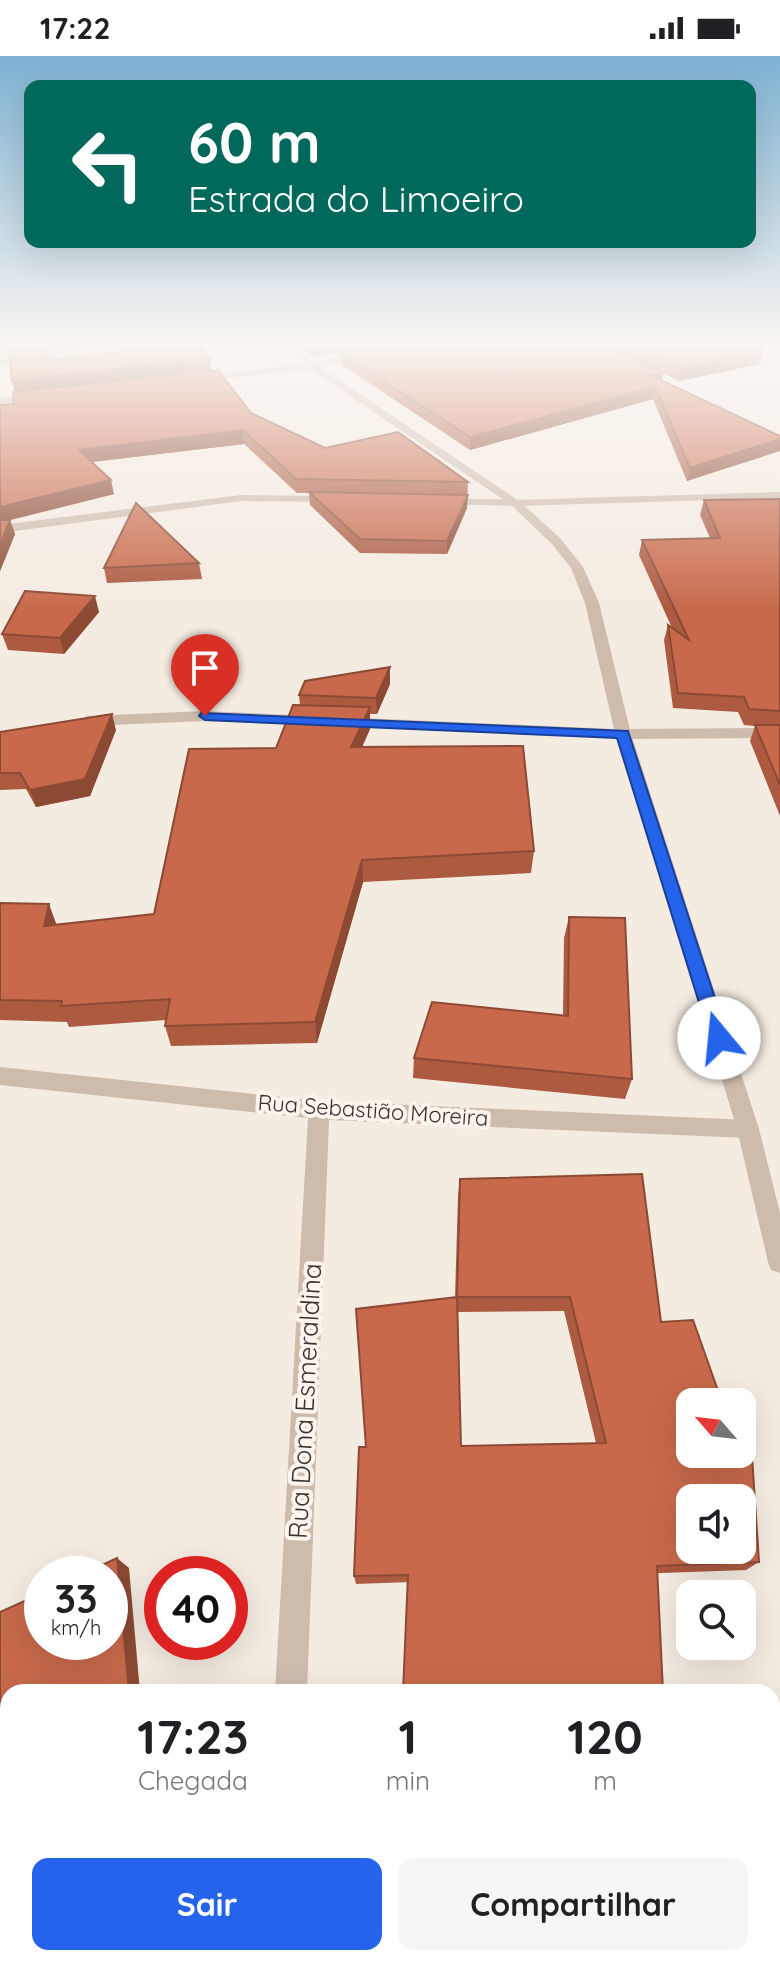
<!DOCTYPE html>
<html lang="pt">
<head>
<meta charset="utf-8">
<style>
	:root { --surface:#fff; --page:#f6f6f6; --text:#202124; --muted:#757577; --accent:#2563eb }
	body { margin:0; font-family:Quicksand,sans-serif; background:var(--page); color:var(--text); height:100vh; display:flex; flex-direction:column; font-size:30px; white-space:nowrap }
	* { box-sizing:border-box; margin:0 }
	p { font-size:26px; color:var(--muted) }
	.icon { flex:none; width:44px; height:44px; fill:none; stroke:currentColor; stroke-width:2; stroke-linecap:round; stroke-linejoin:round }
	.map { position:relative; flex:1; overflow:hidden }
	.drawer { position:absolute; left:0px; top:1628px; width:780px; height:282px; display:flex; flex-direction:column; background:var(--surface); border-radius:24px 24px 0 0; box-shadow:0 8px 32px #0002 }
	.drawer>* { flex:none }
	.guide { position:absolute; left:24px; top:24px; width:732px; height:168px; border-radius:16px; box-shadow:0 8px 32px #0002; background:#00695c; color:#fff; overflow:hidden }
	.needle { width:52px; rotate:298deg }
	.controls { position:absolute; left:676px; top:1332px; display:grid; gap:16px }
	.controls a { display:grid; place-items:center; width:80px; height:80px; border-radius:16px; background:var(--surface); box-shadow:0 8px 32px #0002; font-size:40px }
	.speed { position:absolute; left:24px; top:1500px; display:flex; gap:16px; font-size:40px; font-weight:700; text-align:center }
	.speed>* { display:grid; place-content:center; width:104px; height:104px; border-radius:50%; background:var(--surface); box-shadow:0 8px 32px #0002; line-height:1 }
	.speed small { font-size:20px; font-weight:400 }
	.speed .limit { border:12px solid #d22; background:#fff; color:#111 }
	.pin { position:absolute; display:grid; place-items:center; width:68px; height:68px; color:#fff; margin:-82px -34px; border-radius:50% 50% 50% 0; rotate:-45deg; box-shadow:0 0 8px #0007 }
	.pin .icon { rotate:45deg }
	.me { position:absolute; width:88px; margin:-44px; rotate:343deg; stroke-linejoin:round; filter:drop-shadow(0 0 6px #0008) }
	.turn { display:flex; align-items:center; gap:28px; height:168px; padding:0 32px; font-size:36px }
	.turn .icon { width:104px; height:104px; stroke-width:2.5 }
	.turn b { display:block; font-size:56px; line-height:68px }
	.eta { display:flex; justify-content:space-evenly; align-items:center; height:136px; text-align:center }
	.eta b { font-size:48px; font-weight:700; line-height:56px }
	.cta { display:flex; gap:16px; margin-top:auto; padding:16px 32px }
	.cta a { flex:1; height:92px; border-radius:16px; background:var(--accent); color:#fff; font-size:32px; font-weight:700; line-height:92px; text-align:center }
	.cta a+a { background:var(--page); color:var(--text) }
	.status { display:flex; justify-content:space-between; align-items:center; height:56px; padding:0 40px; background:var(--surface); direction:ltr }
	.status svg { height:22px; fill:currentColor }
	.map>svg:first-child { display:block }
	.green { fill:#b8c4a0 }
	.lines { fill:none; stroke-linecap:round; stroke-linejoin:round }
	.minor { fill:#cdbbac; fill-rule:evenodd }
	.tertiary { fill:#cdbbac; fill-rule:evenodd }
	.wall { fill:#ac5a40; fill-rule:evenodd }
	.shaded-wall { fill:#8c4a34 }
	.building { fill:#c8694b; stroke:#8c4a34; stroke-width:2; fill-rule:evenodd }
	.route { fill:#2563eb; stroke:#184099; stroke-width:2 }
	.labels { text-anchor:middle; stroke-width:8; stroke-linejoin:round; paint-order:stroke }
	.street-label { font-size:22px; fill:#3b302b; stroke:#fbf5ee }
	.near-street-label { font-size:26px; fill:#3b302b; stroke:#fbf5ee }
</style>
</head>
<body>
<div class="status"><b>17:22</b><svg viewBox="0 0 49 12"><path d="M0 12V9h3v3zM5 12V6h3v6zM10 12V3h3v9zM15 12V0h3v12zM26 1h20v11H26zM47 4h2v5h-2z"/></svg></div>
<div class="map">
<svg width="780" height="1909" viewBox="0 0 780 1909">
	<rect width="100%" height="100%" fill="#f4ebe1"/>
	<polygon class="green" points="0,286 144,286 0,310"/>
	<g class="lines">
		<g class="minor">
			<polygon points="365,296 368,301 312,313 199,325 194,322 312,307"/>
			<polygon points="43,338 40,343 0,348 0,342"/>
			<polygon points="780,436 780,442 515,450 440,448 434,445 440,442 515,444"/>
			<polygon points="241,439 336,440 342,443 336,446 241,445 0,477 0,469"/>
			<polygon points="780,672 780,682 623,683 615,678 623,673"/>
			<polygon points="0,1011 319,1045 748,1064 756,1066 759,1073 756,1080 748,1082 329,1064 307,1636 275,1636 308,1062 0,1029"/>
			<polygon points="261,1902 297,1902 296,1909 260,1909"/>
		</g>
		<polygon class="tertiary" points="282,286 291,286 315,308 519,445 560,482 583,511 599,547 631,678 759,1073 780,1157 780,1217 771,1214 768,1206 737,1073 617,682 205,665 87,670 79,665 87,660 205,655 614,673 585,547 571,512 552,488 511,449 309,312"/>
	</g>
	<g class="wall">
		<polygon points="296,286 756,286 760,308 679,325 663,317 662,325 780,380 687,425 653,343 470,394 342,309 341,297 370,290 312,301"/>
		<polygon points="49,304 211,314 251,357 325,392 468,426 467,452 447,498 360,497 310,449 309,437 297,437 244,388 92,406 114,438 10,464 15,478 0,515 0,349 14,348 15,336"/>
		<polygon points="780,443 780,760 750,685 755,670 744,669 738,656 673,652 664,584 668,569 672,572 639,499 642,484 710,482 700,459 704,444"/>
		<polygon points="199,507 202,523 107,527 104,512"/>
		<polygon points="99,556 64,598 8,594 2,578"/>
		<polygon points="390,628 377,658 370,658 370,673 362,691 534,795 531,817 363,826 317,987 171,990 165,970 166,964 69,971 67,966 0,964 0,847 57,869 154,858 276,692 300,649 299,639"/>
		<polygon points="116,674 90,740 36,751 26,733 0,734 0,676"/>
		<polygon points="569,861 632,1023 625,1043 413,1022 414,1002 563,960 564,882"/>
		<path d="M 460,1123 L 661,1266 L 759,1506 L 746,1514 L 356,1528 L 354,1520 L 366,1391 L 455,1242 L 458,1140 ZM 564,1255 L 596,1387 L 461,1390 L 458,1256 Z"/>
	</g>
	<g class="shaded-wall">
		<polygon points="326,286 391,286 312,301 311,289"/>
		<polygon points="763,296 760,308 679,325 682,313"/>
		<polygon points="210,303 211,315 15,337 12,325"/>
		<polygon points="663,317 661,329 650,319"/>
		<polygon points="655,331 653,343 470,394 470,381"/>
		<polygon points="243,374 244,388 82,407 79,394"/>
		<polygon points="780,383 780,395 687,425 690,412"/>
		<polygon points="111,424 114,438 10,464 15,478 0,515 0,451"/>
		<polygon points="468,439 467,452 447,498 447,485"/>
		<polygon points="95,540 99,556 64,598 60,582"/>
		<polygon points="390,611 390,628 377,658 376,642"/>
		<polygon points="370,651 370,673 352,713 351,691"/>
		<polygon points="112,658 116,674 90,740 36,751 30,734"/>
		<polygon points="362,804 363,826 317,987 315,966"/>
		<polygon points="49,848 57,870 44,870"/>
		<polygon points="117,1502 129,1512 140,1636 129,1636"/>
		<polygon points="150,1902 162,1902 162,1909 149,1909"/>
	</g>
	<g class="building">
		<polygon points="8,286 39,286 49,304 197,286 210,303 12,325"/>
		<polygon points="308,286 326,286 311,289"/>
		<polygon points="387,286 601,286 663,317 650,319 780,380 780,383 690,412 655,331 470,381 341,297"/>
		<polygon points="626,286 756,286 763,296 682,313"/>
		<polygon points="218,314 251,357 325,392 398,376 468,426 296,423 243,374 79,394 111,424 0,451 0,349 14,348 13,336"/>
		<polygon points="309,436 468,439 447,485 360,483"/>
		<polygon points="780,443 780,655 749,653 744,641 678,637 668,569 689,584 642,484 720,482 704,444"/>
		<polygon points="136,447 199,507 104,512"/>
		<polygon points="0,464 10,464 0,489"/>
		<polygon points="25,535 95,540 60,582 2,578"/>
		<polygon points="390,611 376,642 299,639 305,625"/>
		<polygon points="293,649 370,651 351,691 523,690 534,795 362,804 315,966 165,970 170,943 61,950 62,945 0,944 0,847 49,848 44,870 154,858 189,693 276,692"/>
		<polygon points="112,658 85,723 30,734 20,717 0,717 0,676"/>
		<polygon points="755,669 780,669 780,729"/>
		<polygon points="569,861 625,862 632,1023 414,1002 432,946 568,960"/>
		<path d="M 642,1118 L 661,1266 L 693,1264 L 722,1346 L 690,1346 L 690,1398 L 742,1398 L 742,1385 L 751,1385 L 759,1506 L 657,1510 L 663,1636 L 403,1636 L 408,1519 L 354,1520 L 359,1391 L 366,1391 L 356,1253 L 457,1241 L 460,1123 ZM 457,1241 L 570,1241 L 606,1387 L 461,1390 ZM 690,1442 L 742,1442 L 742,1494 L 690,1494 Z"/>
		<polygon points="117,1502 129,1636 8,1636 8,1902 150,1902 149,1909 0,1909 0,1556 42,1537 42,1586 110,1586 110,1518 83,1518"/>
		<polygon points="352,1902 665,1902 666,1909 351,1909"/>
	</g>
	<linearGradient id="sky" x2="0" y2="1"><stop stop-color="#7eb2d2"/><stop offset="0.52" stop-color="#faf6f2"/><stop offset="1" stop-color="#faf6f2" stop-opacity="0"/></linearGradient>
	<rect width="780" height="554" fill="url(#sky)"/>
	<polygon class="route" points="201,657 628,675 728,982 726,987 712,987 710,982 617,682 205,664 199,660"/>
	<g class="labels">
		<g class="street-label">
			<text transform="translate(373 1054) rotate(4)" y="8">Rua Sebastião Moreira</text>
		</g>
		<g class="near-street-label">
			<text transform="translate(305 1345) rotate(-87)" y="9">Rua Dona Esmeraldina</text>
		</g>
	</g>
</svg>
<div class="controls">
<a><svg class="needle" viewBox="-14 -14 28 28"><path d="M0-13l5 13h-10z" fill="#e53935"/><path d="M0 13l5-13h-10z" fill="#757577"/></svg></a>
<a><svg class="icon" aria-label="sound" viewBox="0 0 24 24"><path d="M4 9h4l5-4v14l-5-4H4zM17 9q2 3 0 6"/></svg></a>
<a><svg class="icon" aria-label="search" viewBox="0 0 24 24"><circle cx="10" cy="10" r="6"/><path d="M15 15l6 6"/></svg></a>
</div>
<div class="speed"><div>33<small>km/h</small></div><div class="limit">40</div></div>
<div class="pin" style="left:205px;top:660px;background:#d93025"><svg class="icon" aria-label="arrive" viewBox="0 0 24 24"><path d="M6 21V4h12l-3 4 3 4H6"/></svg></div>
<svg class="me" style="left:719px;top:982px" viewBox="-20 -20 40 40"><circle r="19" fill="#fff"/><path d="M0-13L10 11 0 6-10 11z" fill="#2563eb"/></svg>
<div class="guide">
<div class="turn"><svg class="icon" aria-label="left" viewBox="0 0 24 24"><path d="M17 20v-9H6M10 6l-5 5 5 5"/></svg><div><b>60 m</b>Estrada do Limoeiro</div></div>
</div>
<section class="drawer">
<div class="eta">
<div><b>17:23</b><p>Chegada</p></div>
<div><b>1</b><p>min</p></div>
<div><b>120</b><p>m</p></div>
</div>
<div class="cta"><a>Sair</a><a>Compartilhar</a></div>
</section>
</div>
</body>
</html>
